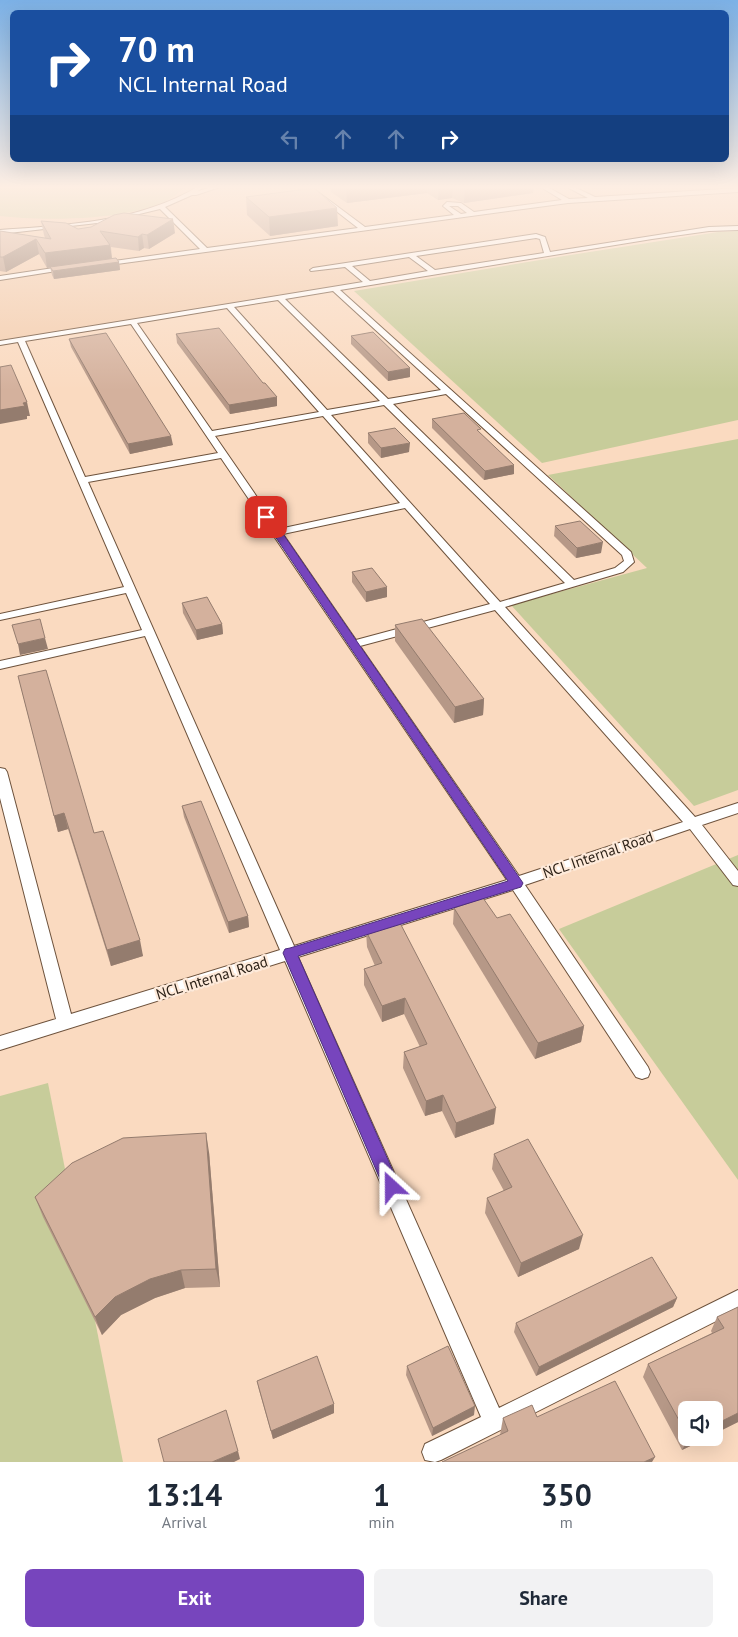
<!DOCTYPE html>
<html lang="en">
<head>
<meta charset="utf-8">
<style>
	:root { --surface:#fff; --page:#f2f2f3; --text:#1f2937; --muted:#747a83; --accent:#7745bd }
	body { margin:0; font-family:"PT Sans",sans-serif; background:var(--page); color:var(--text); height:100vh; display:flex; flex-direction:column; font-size:19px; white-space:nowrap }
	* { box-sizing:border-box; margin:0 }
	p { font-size:16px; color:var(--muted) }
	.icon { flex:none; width:28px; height:28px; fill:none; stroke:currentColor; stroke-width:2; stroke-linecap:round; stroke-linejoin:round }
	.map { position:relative; height:1462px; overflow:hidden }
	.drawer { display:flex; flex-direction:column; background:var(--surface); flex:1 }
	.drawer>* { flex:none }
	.hud { position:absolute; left:10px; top:10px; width:719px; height:152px; border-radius:8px; box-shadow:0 5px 20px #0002; background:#1a4fa0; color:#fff; overflow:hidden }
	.tools { position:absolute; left:678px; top:1401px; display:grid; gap:10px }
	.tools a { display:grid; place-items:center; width:45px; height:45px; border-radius:8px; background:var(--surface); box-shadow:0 5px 20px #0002; font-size:25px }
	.pin { position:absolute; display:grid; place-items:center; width:42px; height:42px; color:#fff; margin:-21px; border-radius:10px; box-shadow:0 2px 8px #0006 }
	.me { position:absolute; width:55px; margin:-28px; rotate:336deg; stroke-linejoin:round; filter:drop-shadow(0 0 4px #0008) }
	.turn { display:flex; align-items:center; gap:18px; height:105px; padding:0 25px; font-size:22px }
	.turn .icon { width:65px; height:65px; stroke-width:2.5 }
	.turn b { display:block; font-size:35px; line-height:42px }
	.lanes { display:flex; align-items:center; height:48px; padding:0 25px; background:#0003; justify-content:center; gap:25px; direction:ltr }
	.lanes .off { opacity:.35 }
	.eta { display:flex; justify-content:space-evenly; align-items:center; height:85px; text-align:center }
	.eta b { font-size:30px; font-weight:800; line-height:35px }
	.cta { display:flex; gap:10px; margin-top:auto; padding:10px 25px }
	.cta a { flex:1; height:58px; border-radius:8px; background:var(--accent); color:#fff; font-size:20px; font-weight:800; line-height:58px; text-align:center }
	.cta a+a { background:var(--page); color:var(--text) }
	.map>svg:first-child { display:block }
	.built { fill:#f3cdae }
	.green { fill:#c7cc9a }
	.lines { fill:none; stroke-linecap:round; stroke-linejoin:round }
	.service-casing { stroke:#6d523c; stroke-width:2 }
	.service { fill:#fff; fill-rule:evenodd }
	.wall { fill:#b69887 }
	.shaded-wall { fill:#947c6e }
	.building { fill:#d4b19d; stroke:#947c6e }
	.route { fill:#7745bd; stroke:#4d2d7b }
	.labels { text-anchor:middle; stroke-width:4.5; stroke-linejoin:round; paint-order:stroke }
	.street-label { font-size:15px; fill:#2d2218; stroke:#feeada }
</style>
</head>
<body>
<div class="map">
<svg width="738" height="1462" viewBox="0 0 738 1462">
	<rect width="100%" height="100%" fill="#fadac0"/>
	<polygon class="built" points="0,186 738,186 738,227 709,229 0,343"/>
	<g class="green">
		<path d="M 0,186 L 185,186 C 158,223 42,221 0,216 Z"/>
		<polygon points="738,231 738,420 542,463 354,291 564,256 718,232"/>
		<polygon points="738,439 738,790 694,806 511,605 647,568 548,475"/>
		<polygon points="738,855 738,1180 559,929"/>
		<polygon points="48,1083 123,1462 0,1462 0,1096"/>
	</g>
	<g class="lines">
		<g class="service-casing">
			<g id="service">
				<path d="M 199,186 L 205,186 L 198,191 L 215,186 L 223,186 L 196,195 L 192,195 L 165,207 L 207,248 L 358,228 L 304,186 L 310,186 L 365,227 L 454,215 L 443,206 L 447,202 L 461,203 L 474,212 L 562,200 L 539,186 L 546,186 L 569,199 L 588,198 L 565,186 L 572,186 L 595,197 L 738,188 L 738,192 L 568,203 L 102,266 L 100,265 L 100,263 L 200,249 L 160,209 L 106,222 L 0,234 L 0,230 C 67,225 140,222 199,186 ZM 449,206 L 458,206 L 467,213 L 461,214 Z"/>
				<path d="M 738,226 L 738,230 L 709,231 L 652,239 L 340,290 L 631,552 L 634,562 L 623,572 L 505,607 L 695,817 L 738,803 L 738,813 L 702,825 L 738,871 L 738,886 L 733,885 L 690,829 L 525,885 L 648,1067 L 650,1072 L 648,1077 L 642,1079 L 636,1077 L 513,890 L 298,957 L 499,1408 L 738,1290 L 738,1310 L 441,1460 L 435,1462 L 425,1460 L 422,1452 L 425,1444 L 481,1417 L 285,961 L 0,1050 L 0,1036 L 56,1019 L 0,798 L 0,768 L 5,769 L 7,772 L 71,1014 L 280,950 L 145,636 L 0,669 L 0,661 L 142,630 L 126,593 L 0,620 L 0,614 L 124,587 L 18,342 L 0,345 L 0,341 L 363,282 L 345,267 L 311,271 L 310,270 L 313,268 L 536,234 L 545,237 L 550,252 L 709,227 ZM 536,238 L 540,239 L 544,253 L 435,270 L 416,256 ZM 409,257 L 428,271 L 370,281 L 352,266 ZM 333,291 L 441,390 L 388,399 L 285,299 ZM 278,300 L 380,401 L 327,410 L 234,307 ZM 227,308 L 319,412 L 212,431 L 137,323 ZM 131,324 L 218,453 L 85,477 L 25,341 ZM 446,394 L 622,555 L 624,561 L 615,568 L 574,580 L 393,404 ZM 384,405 L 565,583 L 500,602 L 331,415 ZM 323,416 L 400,503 L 279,529 L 215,436 ZM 221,458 L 507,880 L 294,946 L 88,482 ZM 405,508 L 490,604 L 356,640 L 283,534 ZM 495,610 L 683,822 L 519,876 L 360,646 Z"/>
				<polygon points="67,266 69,267 69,269 0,280 0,276"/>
			</g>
		</g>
		<use href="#service" class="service"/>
	</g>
	<g class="wall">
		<polygon points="331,186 534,186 533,193 464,203 452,198 438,200 427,193 347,203 331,192"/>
		<polygon points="589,186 639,186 639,187 593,189"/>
		<polygon points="246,197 338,226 270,236 247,215"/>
		<polygon points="41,221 78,229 175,233 149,249 144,248 139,251 111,247 112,259 119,262 120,270 54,279 52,275 50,267 47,268 39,254 6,272 0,271 0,231 45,238 44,235"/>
		<polygon points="176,334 263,383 277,406 230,414 177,343"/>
		<polygon points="351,336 410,377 388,381 351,344"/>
		<polygon points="69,339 173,445 130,454 71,347"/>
		<polygon points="432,419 480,433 514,474 484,480 432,428"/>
		<polygon points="368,433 409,452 381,458 368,443"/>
		<polygon points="555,526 601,553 576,558 554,536"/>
		<polygon points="352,572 387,597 366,602 352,582"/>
		<polygon points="182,603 222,624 223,634 197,640 183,613"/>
		<polygon points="395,625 484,699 483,715 454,723 395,641"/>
		<polygon points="18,676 94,833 143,956 111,966 68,829 58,832"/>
		<polygon points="182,806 248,916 249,927 229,933 184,817"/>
		<polygon points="454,908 497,918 584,1026 581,1042 535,1059 453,924"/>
		<polygon points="366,931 494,1124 455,1138 442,1111 425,1116 403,1068 404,1052 420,1047 404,1014 382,1022 364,985 364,969 375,966 367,947"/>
		<polygon points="209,1152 220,1287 185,1288 155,1298 121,1315 102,1335 43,1217 35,1197"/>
		<polygon points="494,1154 579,1249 518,1277 485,1213 487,1198 504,1191 492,1169"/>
		<polygon points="677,1298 673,1307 536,1376 514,1332 516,1323"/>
		<polygon points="738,1307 738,1422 714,1434 686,1410 686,1438 707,1438 682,1450 643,1377 648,1364 712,1333 711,1331 717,1317"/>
		<polygon points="407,1366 474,1415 432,1436 406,1375"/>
		<polygon points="257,1381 334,1413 273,1439 259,1390"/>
		<polygon points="537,1417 500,1435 503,1418"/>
	</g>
	<g class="shaded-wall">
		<polygon points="360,186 427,186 427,193 347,203 346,187"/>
		<polygon points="439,186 453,186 452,198 438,200"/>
		<polygon points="473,186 534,186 533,193 464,203 465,187"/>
		<polygon points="337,208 338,226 270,236 269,217"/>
		<polygon points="173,219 175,233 149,249 147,235"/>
		<polygon points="142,234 144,248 139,251 138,237"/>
		<polygon points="36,239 39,254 6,272 3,257"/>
		<polygon points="110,245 112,259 47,268 45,253"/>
		<polygon points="119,262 120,270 54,279 53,271"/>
		<polygon points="410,368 410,377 388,381 388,372"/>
		<polygon points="277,397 277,406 230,414 229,405"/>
		<polygon points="27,402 30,416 27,416 27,419 0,424 0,410"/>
		<polygon points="171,436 173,445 130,454 128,444"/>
		<polygon points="410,443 409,452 381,458 381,448"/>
		<polygon points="514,465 514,474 484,480 485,471"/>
		<polygon points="603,542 601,553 576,558 577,548"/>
		<polygon points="387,587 387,597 366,602 366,592"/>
		<polygon points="222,624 223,634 197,640 196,630"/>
		<polygon points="45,638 48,649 20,655 18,644"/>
		<polygon points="484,699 483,715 454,723 455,707"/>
		<polygon points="64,813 68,829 58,832 54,816"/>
		<polygon points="248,916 249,927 229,933 228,922"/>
		<polygon points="140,940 143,956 111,966 107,950"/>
		<polygon points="405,998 404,1014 382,1022 382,1006"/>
		<polygon points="584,1026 581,1042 535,1059 538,1043"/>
		<polygon points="443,1095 442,1111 425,1116 426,1101"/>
		<polygon points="496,1108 494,1124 455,1138 456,1123"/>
		<polygon points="206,1133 209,1152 220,1287 216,1269"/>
		<polygon points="583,1235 579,1249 518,1277 521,1263"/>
		<polygon points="181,1270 185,1288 155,1298 121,1315 102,1335 95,1317 115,1297 150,1279"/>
		<polygon points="677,1298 673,1307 536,1376 539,1367"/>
		<polygon points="334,1404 334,1413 273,1439 271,1431"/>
		<polygon points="475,1406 474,1415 432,1436 433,1428"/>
		<polygon points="738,1413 738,1422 714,1434 714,1425"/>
		<polygon points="689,1438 707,1438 682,1450"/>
		<polygon points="238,1451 240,1459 234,1462 212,1462"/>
		<polygon points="655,1457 652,1462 644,1462"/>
	</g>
	<g class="building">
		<polygon points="344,186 360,186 346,187"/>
		<polygon points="314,188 337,208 269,217 246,197"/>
		<polygon points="124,213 173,219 147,235 142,234 138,237 100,231 110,245 45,253 36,239 3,257 0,257 0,231 51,239 41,221 66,223 78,229 91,227 114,215"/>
		<polygon points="116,258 119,262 53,271 50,267"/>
		<polygon points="219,328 263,383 265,383 277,397 229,405 176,334"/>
		<polygon points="373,332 410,368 388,372 351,336"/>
		<polygon points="106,333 171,436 128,444 69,339"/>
		<polygon points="11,365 27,402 23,403 25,406 0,410 0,367"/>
		<polygon points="464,413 481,429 477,430 514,465 485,471 432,419"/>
		<polygon points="395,428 410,443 381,448 368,433"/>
		<polygon points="580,521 603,542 577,548 555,526"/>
		<polygon points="372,568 387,587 366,592 352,572"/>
		<polygon points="207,597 222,624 196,630 182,603"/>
		<polygon points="40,619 45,638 18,644 12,625"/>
		<polygon points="422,619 484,699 455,707 395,625"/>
		<polygon points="46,670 94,833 103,831 140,940 107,950 64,813 54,816 18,676"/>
		<polygon points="201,801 248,916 228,922 182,806"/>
		<polygon points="483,898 497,918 510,914 584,1026 538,1043 454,908"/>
		<polygon points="399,921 496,1108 456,1123 443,1095 426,1101 404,1052 427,1044 405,998 382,1006 364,969 382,963 366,931"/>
		<polygon points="206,1133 216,1269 181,1270 150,1279 115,1297 95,1317 35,1197 72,1163 123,1138"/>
		<polygon points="528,1139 583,1235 521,1263 487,1198 512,1187 494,1154"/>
		<polygon points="652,1257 677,1298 539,1367 516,1323"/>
		<polygon points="738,1307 738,1413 714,1425 714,1410 686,1410 686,1433 648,1364 724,1328 717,1317"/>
		<polygon points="448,1346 475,1406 433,1428 407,1366"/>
		<polygon points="317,1356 334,1404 271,1431 257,1381"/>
		<polygon points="615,1381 655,1457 644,1462 442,1462 508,1431 503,1418 532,1405 537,1417"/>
		<polygon points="226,1410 238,1451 212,1462 164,1462 158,1439"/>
	</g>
	<linearGradient id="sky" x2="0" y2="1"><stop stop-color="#7cb1e6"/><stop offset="0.48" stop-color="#fdeee3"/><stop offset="1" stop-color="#fdeee3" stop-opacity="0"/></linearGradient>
	<rect width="738" height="390" fill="url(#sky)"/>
	<polygon class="route" points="266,514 270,515 523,883 521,887 298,956 400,1187 398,1193 392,1195 386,1193 283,953 285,949 290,948 508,881 262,517"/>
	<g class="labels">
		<g class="street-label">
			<text transform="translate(598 855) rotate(-19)" y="5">NCL Internal Road</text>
			<text transform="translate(212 978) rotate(-17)" y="5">NCL Internal Road</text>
		</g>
	</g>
</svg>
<div class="tools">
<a><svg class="icon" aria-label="sound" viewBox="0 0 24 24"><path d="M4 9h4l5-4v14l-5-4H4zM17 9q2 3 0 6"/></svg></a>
</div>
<div class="pin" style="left:266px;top:517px;background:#d93025"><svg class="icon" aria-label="arrive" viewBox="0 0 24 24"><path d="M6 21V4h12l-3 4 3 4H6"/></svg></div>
<svg class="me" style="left:392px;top:1187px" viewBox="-20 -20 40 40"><path d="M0-17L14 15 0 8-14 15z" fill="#7745bd" stroke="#fff" stroke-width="4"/></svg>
<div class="hud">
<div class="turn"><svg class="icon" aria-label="right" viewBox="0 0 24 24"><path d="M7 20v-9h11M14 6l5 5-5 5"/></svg><div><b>70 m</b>NCL Internal Road</div></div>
<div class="lanes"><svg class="icon off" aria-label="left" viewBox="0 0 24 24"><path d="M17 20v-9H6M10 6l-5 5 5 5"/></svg><svg class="icon off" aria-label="ahead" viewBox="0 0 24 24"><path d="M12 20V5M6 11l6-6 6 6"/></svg><svg class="icon off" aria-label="ahead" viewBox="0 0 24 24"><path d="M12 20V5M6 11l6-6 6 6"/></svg><svg class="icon" aria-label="right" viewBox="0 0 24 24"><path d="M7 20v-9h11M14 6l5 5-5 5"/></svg></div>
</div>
</div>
<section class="drawer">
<div class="eta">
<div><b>13:14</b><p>Arrival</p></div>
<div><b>1</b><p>min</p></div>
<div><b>350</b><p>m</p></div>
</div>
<div class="cta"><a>Exit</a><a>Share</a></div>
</section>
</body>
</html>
